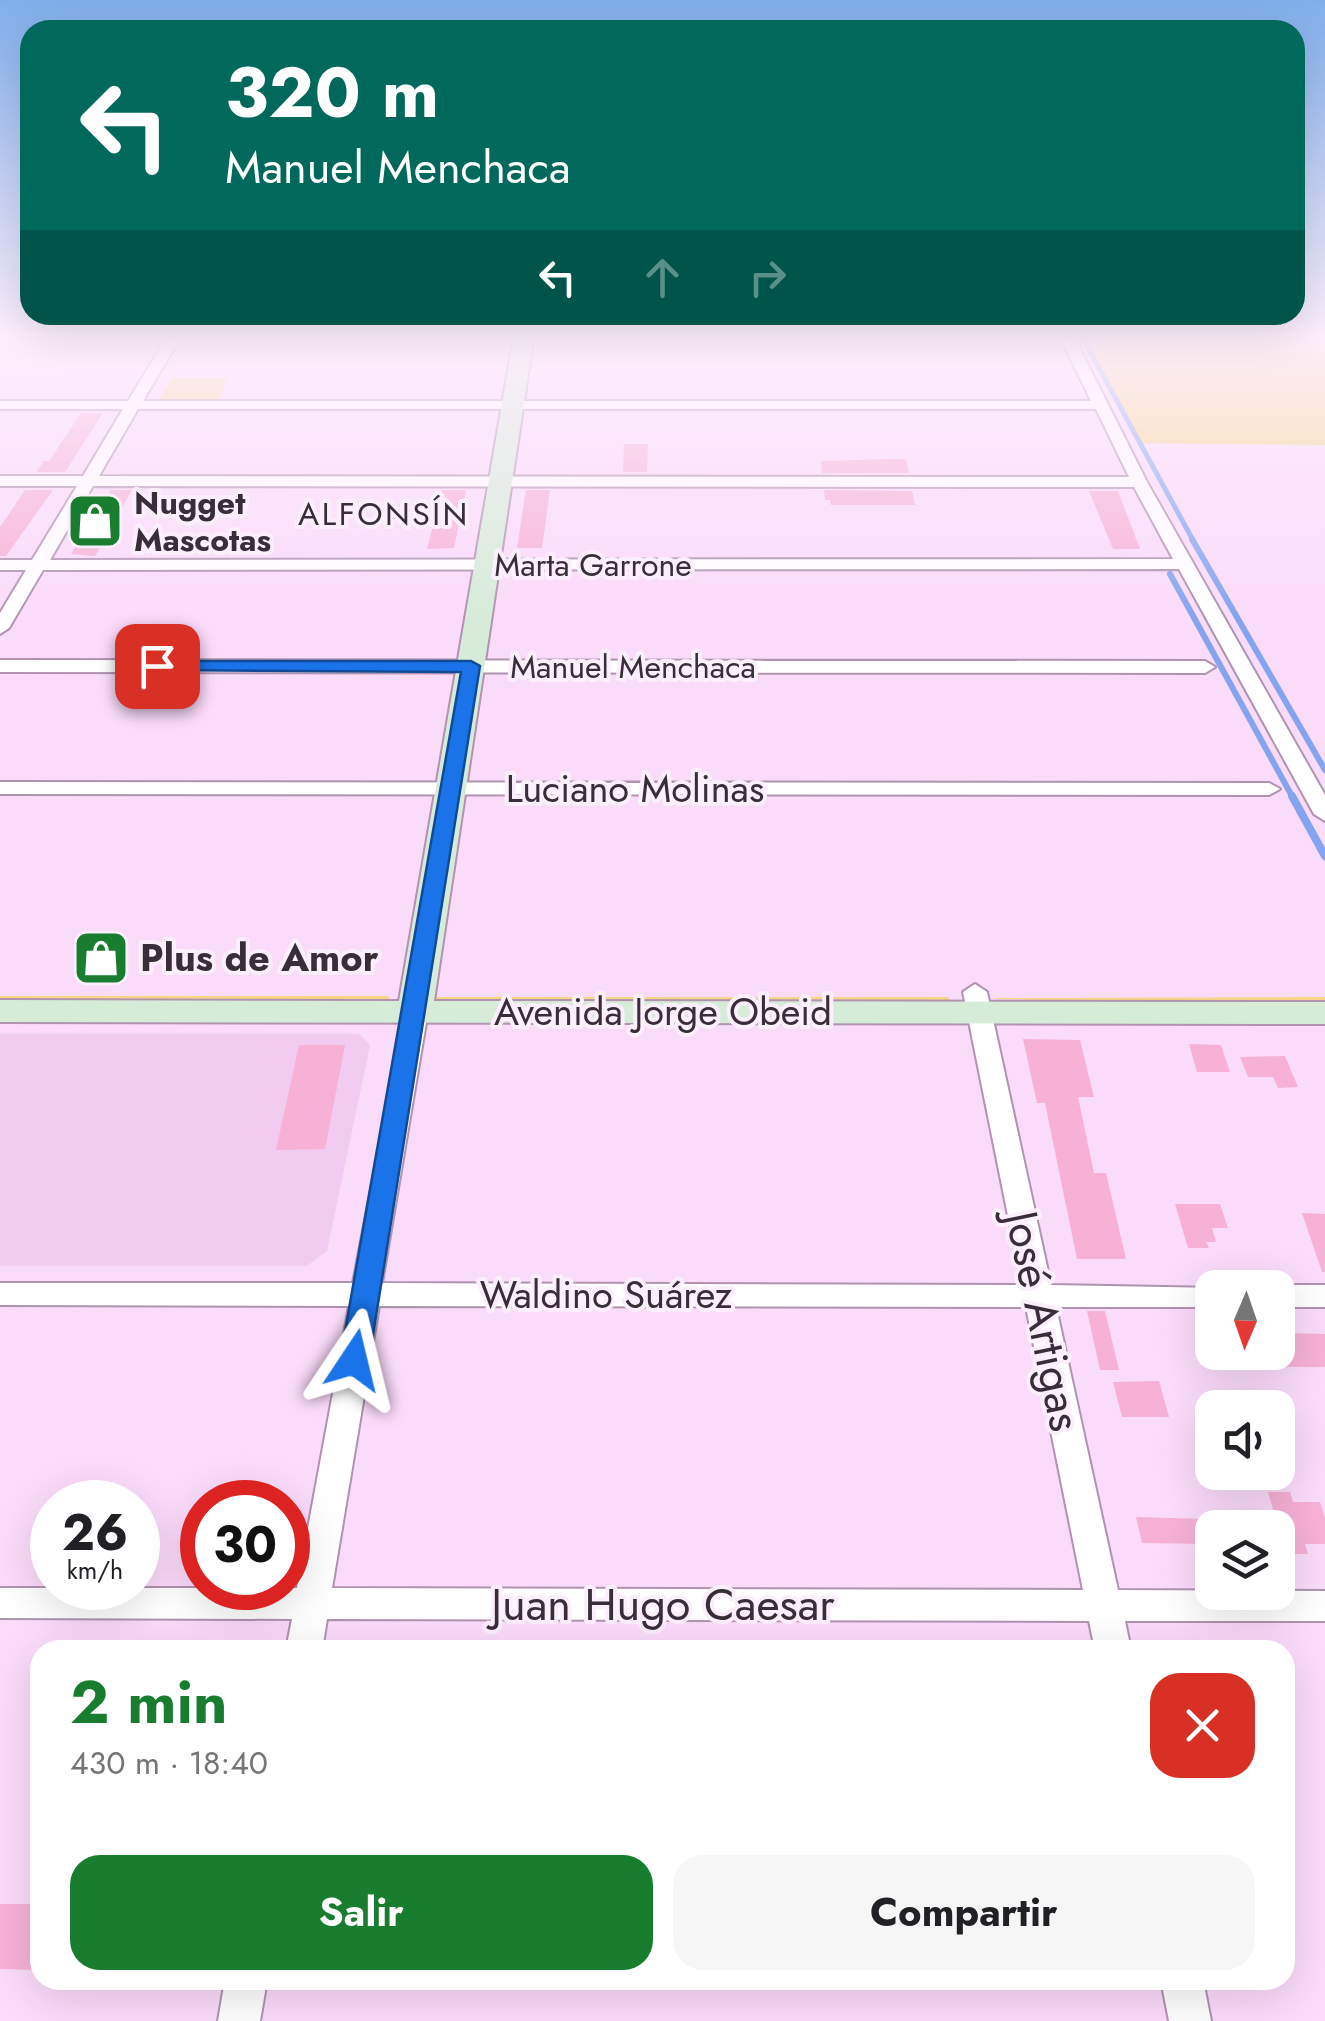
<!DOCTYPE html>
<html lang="es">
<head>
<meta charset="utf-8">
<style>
	:root { --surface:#fff; --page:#f6f6f6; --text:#202124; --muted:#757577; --accent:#197d30 }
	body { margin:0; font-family:Jost,sans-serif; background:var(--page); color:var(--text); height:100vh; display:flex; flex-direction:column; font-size:38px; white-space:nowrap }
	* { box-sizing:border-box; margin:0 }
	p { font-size:32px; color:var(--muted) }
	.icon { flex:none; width:55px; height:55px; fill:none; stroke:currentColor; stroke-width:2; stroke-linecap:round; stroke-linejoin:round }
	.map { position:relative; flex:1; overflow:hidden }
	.drawer { position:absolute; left:30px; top:1640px; width:1265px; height:350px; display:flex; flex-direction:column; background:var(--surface); border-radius:30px; box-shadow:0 10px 40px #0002 }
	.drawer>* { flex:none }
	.banner { position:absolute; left:20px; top:20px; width:1285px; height:305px; border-radius:30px; box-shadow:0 10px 40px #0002; background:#00695c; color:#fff; overflow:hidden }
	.needle { width:65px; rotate:182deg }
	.fabs { position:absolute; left:1195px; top:1270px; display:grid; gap:20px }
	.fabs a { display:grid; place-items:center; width:100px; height:100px; border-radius:20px; background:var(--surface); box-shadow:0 10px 40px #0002; font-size:50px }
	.speed { position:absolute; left:30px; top:1480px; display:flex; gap:20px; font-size:50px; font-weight:700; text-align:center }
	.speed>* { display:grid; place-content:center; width:130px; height:130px; border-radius:50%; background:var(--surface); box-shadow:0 10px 40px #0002; line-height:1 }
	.speed small { font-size:25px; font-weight:400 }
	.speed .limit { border:15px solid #d22; background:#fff; color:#111 }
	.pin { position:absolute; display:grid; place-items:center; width:85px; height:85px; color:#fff; margin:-42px; border-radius:20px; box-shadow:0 5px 15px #0006 }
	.me { position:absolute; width:110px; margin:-55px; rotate:10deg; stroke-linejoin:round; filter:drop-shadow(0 0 8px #0008) }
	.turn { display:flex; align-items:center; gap:35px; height:210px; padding:0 40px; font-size:45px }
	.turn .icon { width:130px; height:130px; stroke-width:2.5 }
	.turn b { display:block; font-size:70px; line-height:85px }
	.lanes { display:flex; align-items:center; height:95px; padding:0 40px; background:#0003; justify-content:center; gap:50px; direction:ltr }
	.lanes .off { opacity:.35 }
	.round { display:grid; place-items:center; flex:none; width:105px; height:105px; border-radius:30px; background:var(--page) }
	.summary { display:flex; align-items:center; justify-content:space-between; height:170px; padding:0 40px }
	h1 { font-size:60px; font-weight:700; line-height:75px; color:var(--accent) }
	.primary-button { display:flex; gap:20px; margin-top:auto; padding:20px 40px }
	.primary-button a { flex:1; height:115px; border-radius:30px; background:var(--accent); color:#fff; font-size:40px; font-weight:700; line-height:115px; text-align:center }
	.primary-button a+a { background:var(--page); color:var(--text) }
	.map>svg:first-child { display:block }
	.built { fill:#f1cbf0 }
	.green { fill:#f7d587 }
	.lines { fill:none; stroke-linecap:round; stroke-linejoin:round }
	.stream-far2 { stroke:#85a4ef; stroke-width:5 }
	.stream-far1 { stroke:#85a4ef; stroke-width:6 }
	.stream { stroke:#85a4ef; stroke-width:8 }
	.building { fill:#f6b1d5 }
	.minor-casing { stroke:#b193b0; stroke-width:4 }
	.secondary-casing { stroke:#b193b0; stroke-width:4 }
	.minor { fill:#fff; fill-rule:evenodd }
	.secondary { fill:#d6ecd9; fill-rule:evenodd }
	.route { fill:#1a73e8; stroke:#114b97; stroke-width:2.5 }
	.labels { text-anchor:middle; stroke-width:8; stroke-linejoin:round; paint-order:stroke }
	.far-poi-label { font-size:32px; font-weight:bold; fill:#392d39; stroke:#fceffc; text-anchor:start }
	.far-neighbourhood-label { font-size:32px; letter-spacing:2.5px; fill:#392d39; stroke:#fceffc }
	.far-street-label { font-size:32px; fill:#392d39; stroke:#fceffc }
	.street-label { font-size:38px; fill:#392d39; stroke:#fceffc }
	.poi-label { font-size:38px; font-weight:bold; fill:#392d39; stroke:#fceffc; text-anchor:start }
	.near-street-label { font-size:45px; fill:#392d39; stroke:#fceffc }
</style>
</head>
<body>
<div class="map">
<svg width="1325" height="2021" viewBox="0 0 1325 2021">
	<rect width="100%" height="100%" fill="#fbdbfa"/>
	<polygon class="built" points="0,1034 359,1034 370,1045 327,1251 307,1266 0,1266"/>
	<g class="green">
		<polygon points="1296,335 1301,343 1325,343 1325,445 1141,443 1089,346 1094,343 1086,335"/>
		<polygon points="172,378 229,378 218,400 159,400"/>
		<polygon points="0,996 388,996 390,998 389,1003 0,1003"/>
		<polygon points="436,997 948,997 951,1003 434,1003"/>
		<polygon points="1325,997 1325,1005 994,999 997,998"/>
	</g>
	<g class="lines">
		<polyline class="stream-far2" points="1081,335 1194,542"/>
		<g class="stream-far1">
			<polyline points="1192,539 1325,770"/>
			<polyline points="1170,574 1293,798"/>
		</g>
		<polyline class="stream" points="1292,796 1325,856"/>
	</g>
	<g class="building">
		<polygon points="81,413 103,413 65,472 36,472 44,461 49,461"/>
		<polygon points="624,444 648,444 647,472 623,472"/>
		<polygon points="887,459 906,459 909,473 822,473 821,461"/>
		<polygon points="25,490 53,490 6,556 0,556 0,527"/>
		<polygon points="111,490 132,490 95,556 71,554"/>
		<polygon points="442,490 466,490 454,548 427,549"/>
		<polygon points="526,490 550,490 542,548 517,548"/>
		<polygon points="824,490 912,491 915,505 831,505 830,500 825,500"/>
		<polygon points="1089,491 1118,491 1140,549 1113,549"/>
		<polygon points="95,941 121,942 113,963 85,963"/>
		<polygon points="1023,1039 1080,1040 1094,1097 1078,1097 1094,1173 1106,1173 1126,1259 1077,1259 1045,1103 1037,1103"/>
		<polygon points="1189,1044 1221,1045 1230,1072 1197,1072"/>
		<polygon points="299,1045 345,1045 325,1149 276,1150"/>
		<polygon points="1285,1056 1298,1087 1278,1088 1273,1077 1248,1077 1240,1057"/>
		<polygon points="1175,1204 1220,1204 1228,1228 1212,1228 1216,1242 1206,1242 1209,1248 1188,1248"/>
		<polygon points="1302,1213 1325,1214 1325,1272 1322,1272"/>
		<polygon points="1087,1311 1105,1311 1119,1370 1100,1370"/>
		<polygon points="1284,1333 1325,1334 1325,1367 1278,1367 1278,1348 1289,1347"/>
		<polygon points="1159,1381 1169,1417 1122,1417 1113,1382"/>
		<polygon points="1268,1492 1290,1492 1293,1502 1320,1502 1325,1518 1325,1544 1305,1544 1308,1554 1286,1554"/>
		<polygon points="1136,1517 1206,1519 1212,1544 1142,1543"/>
		<polygon points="0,1904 40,1904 40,1970 0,1969"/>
	</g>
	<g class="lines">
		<g class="minor-casing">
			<g id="minor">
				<path d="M 168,335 L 182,335 L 143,401 L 1091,401 L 1059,335 L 1073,335 L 1147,482 L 1325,795 L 1325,821 L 1314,814 L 1179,569 L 43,570 L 9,628 L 0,634 L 0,613 L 26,570 L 0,570 L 0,560 L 32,560 L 77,486 L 0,486 L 0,476 L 83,476 L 123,409 L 0,409 L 0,401 L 128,401 ZM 138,409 L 1096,409 L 1129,477 L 99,476 ZM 93,486 L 1134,487 L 1173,559 L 50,560 Z"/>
				<polygon points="0,660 1205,661 1215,667 1205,673 0,672"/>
				<polygon points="0,782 1269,783 1280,789 1269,795 0,794"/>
				<path d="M 975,984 L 987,992 L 1051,1285 L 1221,1288 L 1212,1288 L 1212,1307 L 1056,1307 L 1118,1590 L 1325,1591 L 1325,1621 L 1125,1621 L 1131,1650 L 1095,1650 L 1089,1621 L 327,1619 L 322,1650 L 286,1650 L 292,1619 L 0,1618 L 0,1588 L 297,1588 L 349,1306 L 0,1305 L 0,1283 L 353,1283 L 406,1005 L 415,1003 L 428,1011 L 382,1283 L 1022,1285 L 963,992 ZM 379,1306 L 1026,1307 L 1083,1590 L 332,1588 Z"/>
				<polygon points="1278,1285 1325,1285 1325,1307 1278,1307 1278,1288 1269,1288"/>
				<polygon points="225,1980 267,1980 260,2021 218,2021"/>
				<polygon points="1161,1980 1203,1980 1211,2021 1169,2021"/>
			</g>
		</g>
		<g class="secondary-casing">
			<polygon id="secondary" points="514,335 534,335 434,1001 1325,1002 1325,1024 0,1022 0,1000 399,1001"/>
		</g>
		<use href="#minor" class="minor"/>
		<use href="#secondary" class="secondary"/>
	</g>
	<linearGradient id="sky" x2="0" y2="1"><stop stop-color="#80aeeb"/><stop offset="0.54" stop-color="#fdeffd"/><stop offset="1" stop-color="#fdeffd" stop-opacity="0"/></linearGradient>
	<rect width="1325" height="618" fill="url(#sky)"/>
	<polygon class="route" points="157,661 471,661 480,666 369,1360 364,1368 354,1371 345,1368 340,1360 461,672 151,670 148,666"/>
	<defs>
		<g id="shop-square" transform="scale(2.875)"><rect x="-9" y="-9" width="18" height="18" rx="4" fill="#197d30" stroke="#fceffc"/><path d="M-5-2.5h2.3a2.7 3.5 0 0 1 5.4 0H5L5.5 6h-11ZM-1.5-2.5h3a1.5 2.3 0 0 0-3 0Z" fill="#fff"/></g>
	</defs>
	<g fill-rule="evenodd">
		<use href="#shop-square" x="95" y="521"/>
		<use href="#shop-square" x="101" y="958"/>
	</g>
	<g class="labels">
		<g class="far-poi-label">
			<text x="134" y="514">Nugget<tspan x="134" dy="37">Mascotas</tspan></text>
		</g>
		<g class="far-neighbourhood-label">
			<text x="384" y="525">ALFONSÍN</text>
		</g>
		<g class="far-street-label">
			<text x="593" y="576">Marta Garrone</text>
			<text x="633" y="678">Manuel Menchaca</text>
		</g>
		<g class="street-label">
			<text x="635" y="802">Luciano Molinas</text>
			<text x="663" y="1025">Avenida Jorge Obeid</text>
			<text x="606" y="1308">Waldino Suárez</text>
		</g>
		<g class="poi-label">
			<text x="140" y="971">Plus de Amor</text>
		</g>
		<g class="near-street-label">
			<text transform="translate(1044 1321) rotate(78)" y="16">José Artigas</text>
			<text x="663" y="1620">Juan Hugo Caesar</text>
		</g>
	</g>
</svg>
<div class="fabs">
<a><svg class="needle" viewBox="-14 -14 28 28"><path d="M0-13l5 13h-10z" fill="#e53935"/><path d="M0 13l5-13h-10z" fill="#757577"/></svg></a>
<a><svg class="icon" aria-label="sound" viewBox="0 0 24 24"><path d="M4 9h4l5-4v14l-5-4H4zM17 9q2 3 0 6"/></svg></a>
<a><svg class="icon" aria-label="layers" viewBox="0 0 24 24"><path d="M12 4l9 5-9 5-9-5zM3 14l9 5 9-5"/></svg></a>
</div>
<div class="speed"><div>26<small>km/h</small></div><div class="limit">30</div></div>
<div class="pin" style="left:157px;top:666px;background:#d93025"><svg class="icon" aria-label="arrive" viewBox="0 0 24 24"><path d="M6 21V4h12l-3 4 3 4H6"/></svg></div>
<svg class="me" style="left:354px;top:1360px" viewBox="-20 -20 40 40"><path d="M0-17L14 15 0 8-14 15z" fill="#1a73e8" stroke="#fff" stroke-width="4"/></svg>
<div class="banner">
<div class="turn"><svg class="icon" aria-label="left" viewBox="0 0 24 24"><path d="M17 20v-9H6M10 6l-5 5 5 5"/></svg><div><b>320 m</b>Manuel Menchaca</div></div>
<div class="lanes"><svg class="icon" aria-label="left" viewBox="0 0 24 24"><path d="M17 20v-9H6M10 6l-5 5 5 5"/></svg><svg class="icon off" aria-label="ahead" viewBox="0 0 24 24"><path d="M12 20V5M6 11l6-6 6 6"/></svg><svg class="icon off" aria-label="right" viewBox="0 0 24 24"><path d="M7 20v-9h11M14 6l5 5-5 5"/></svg></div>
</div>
<section class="drawer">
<div class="summary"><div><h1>2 min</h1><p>430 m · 18:40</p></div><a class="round" style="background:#d93025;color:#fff"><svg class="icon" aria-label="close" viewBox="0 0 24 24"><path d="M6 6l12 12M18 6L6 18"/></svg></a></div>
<div class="primary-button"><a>Salir</a><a>Compartir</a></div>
</section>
</div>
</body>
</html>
